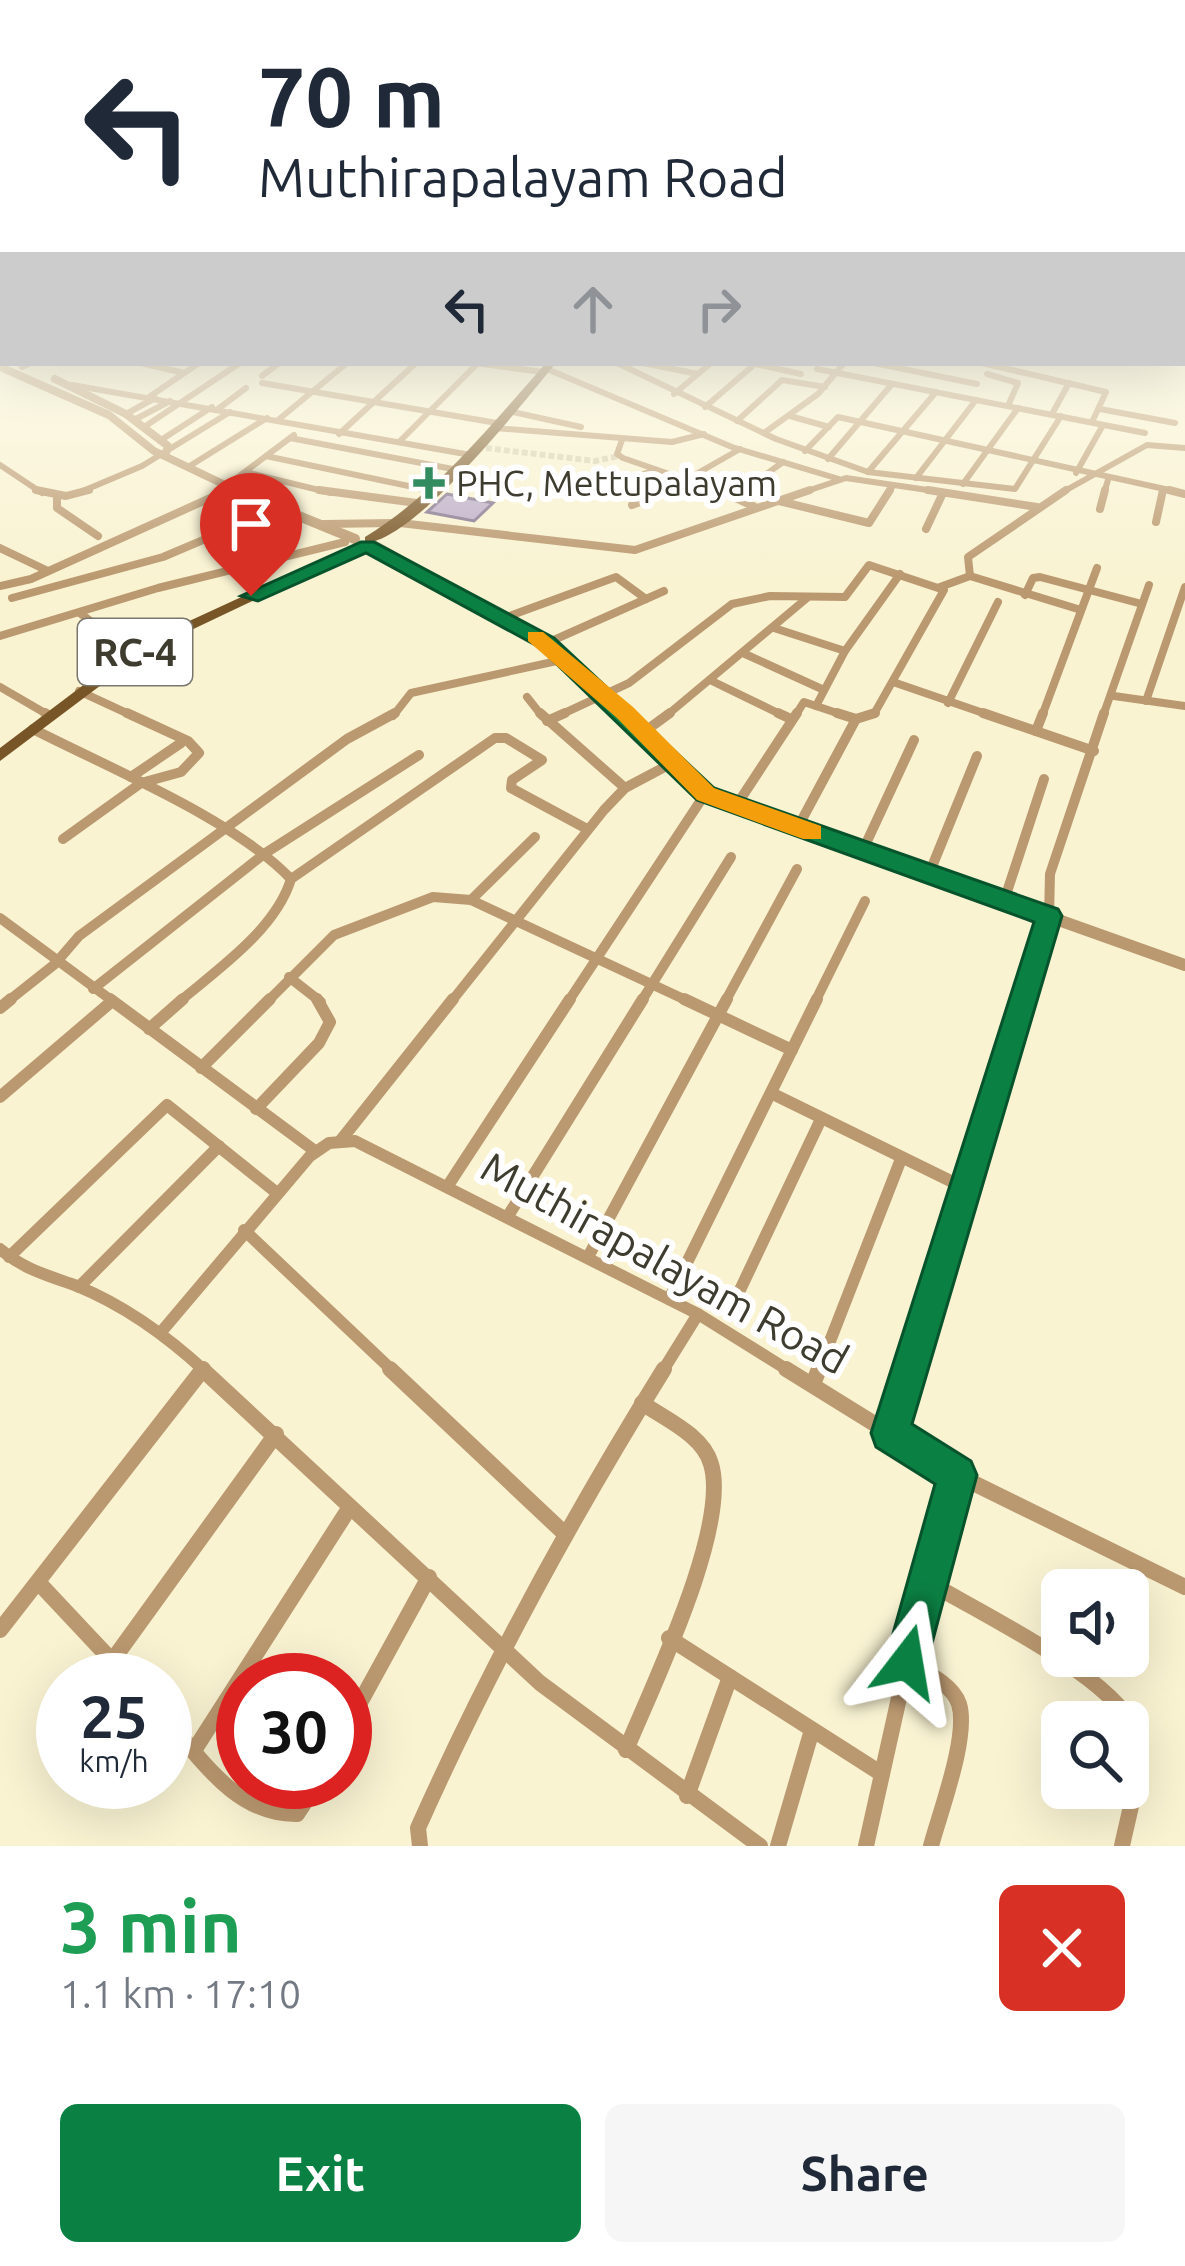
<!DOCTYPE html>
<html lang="en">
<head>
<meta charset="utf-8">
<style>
	:root { --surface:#fff; --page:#f6f6f7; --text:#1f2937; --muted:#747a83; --accent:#0b8043 }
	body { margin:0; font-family:Ubuntu,sans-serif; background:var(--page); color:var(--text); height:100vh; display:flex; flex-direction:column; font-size:45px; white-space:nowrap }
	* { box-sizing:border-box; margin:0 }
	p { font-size:39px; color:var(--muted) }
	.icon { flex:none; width:66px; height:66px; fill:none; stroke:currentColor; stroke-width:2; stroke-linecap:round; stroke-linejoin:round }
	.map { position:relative; height:1846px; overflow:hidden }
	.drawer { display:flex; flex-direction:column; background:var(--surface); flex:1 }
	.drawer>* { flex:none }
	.guide { position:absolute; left:0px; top:0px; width:1185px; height:366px; box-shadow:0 12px 48px #0002; background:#fff; color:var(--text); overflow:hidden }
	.tools { position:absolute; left:1041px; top:1569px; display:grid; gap:24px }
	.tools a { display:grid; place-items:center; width:108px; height:108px; border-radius:18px; background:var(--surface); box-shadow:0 12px 48px #0002; font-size:60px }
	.speed { position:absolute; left:36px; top:1653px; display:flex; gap:24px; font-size:60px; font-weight:700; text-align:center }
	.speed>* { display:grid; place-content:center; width:156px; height:156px; border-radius:50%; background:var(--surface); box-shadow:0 12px 48px #0002; line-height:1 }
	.speed small { font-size:30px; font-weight:400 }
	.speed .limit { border:18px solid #d22; background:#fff; color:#111 }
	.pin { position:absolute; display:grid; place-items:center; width:102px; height:102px; color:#fff; margin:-123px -51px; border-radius:50% 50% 50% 0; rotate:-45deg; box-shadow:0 0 12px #0007 }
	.pin .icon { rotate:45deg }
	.me { position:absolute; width:132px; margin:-66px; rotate:14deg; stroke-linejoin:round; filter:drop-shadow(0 0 9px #0008) }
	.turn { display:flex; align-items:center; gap:42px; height:252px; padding:0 60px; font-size:54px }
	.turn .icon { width:156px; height:156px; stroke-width:2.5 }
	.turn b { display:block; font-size:84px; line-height:102px }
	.lanes { display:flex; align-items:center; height:114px; padding:0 60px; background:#0003; justify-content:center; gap:60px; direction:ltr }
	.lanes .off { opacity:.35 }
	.round { display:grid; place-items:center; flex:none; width:126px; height:126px; border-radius:18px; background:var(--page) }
	.headline { display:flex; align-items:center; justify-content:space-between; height:204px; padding:0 60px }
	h1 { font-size:72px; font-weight:600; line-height:90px; color:#1e9e55 }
	.cta { display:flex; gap:24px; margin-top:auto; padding:24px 60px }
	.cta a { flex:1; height:138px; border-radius:18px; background:var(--accent); color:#fff; font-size:48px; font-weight:600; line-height:138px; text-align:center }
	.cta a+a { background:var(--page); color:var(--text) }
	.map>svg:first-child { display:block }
	.building { fill:#bcadca; stroke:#837590; stroke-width:3 }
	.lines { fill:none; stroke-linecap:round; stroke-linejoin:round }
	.minor-tunnel { stroke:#d4ceb1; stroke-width:6; stroke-dasharray:6 3; stroke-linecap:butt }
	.minor-far4 { stroke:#bb9970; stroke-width:6 }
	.minor-far3 { stroke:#bb9970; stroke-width:8 }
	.minor-far2 { stroke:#bb9970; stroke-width:10 }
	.minor-far1 { stroke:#bb9970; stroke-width:12 }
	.minor { stroke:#bb9970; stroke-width:16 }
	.tertiary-far2 { stroke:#bb9970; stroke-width:8 }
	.tertiary-far1 { stroke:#bb9970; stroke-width:10 }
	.tertiary { stroke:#bb9970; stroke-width:12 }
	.primary { fill:#785526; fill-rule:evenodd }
	.route { fill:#0b8043; stroke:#07532c; stroke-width:3 }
	.slow { fill:#f59e0b }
	.poi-dot { fill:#338b60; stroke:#fff; stroke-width:4.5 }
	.labels { text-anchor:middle; stroke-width:12; stroke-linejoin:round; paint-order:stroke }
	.far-poi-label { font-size:36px; fill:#3e3c2f; stroke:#fff; text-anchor:start }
	.shield { fill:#fff; stroke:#78766d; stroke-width:3 }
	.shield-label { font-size:39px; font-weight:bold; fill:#3e3c2f }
	.street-label { font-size:42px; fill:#3e3c2f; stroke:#fff }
</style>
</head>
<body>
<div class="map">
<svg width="1185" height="1846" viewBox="0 0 1185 1846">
	<rect width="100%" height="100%" fill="#f9f3d2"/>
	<polygon class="building" points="447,494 493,503 474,521 427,512"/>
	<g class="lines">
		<polyline class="minor-tunnel" points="477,447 595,461 619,456"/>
		<g class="minor-far4">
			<polyline points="141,363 184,373"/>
			<polyline points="475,363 543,372"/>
			<polyline points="617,363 776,439 868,472 1015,489 1061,416"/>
			<polyline points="643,363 698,374"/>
			<polyline points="751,363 801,374"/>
			<polyline points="874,363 977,384"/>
			<polyline points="982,363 1106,392 1092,422"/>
			<polyline points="22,367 30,363"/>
			<polyline points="547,369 732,447 839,479"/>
			<polyline points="817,369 1145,433"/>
			<polyline points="987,374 1018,383 1008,406"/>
			<polyline points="262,376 279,363"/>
			<polyline points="262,383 497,423"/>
			<polyline points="72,385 471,455"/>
			<polyline points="674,394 711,363"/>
			<polyline points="149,397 199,363"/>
			<polyline points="705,407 755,364"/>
			<polyline points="218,409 246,388"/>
			<polyline points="1100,409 1175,423"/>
			<polyline points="508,411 581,427"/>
			<polyline points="126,414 155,398"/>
			<polyline points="1052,414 1069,383"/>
			<polyline points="790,416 829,427"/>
			<polyline points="134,420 170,401"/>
			<polyline points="278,420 347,363"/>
			<polyline points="737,421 782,380 825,387"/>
			<polyline points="144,427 240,363"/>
			<polyline points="494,428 672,442 704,434"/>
			<polyline points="764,433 818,394 844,363"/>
			<polyline points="339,434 416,363"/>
			<polyline points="290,438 458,470"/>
			<polyline points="161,440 212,407"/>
			<polyline points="622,440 617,454 623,458 724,493"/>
			<polyline points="399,442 478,363"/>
			<polyline points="805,451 838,417 1183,493"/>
			<polyline points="266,456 437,492"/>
			<polyline points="828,459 892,384"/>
			<polyline points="0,465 42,493"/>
			<polyline points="188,467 267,418"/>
			<polyline points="245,472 331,493"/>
			<polyline points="868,472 936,392"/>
			<polyline points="1076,473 1103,425"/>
			<polyline points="916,478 976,400"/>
			<polyline points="963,484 1018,408"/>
			<polyline points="610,485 655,470"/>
			<polyline points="226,486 294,435"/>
			<polyline points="78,493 142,466 230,412"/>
			<polyline points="221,493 231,489"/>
			<polyline points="663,493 740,449"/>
			<polyline points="740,493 783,462"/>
			<polyline points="801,493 846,478 948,493"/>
			<polyline points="888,493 892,487"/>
			<polyline points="1061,493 1147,445 1185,448"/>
			<polyline points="1104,493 1108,480"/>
		</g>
		<g class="minor-far3">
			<polyline points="36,490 66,496 89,490"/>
			<polyline points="319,490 424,504"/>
			<polyline points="430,490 437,492"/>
			<polyline points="718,490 755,507"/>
			<polyline points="928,490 1037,507"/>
			<polyline points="1169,490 1185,494"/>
			<polyline points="57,497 57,508 98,536"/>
			<polyline points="735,497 744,490"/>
			<polyline points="779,501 869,523 890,490"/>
			<polyline points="632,505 672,490"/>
			<polyline points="1100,509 1105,490"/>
			<polyline points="1156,522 1163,490"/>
			<polyline points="400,523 635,550 810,490"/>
			<polyline points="324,524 394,523"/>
			<polyline points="926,529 942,495"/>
			<polyline points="0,548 48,571"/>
			<polyline points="970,576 968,557 1066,490"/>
			<polyline points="0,586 31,579 228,490"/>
			<polyline points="940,587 970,576 1081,610"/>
			<polyline points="1025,595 1033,578 1040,577 1142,604"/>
			<polyline points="12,598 163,557 276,509"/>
			<polyline points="80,613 132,654"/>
			<polyline points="504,618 616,577 646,599"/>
			<polyline points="774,628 845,651"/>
			<polyline points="0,636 158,588 345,542"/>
			<polyline points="547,643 664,591"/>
			<polyline points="745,654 824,690"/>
			<polyline points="712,681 784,716"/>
			<polyline points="893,682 992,716"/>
			<polyline points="0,687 50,716"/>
			<polyline points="79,691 133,716"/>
			<polyline points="1114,696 1185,706"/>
			<polyline points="527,697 542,716"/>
			<polyline points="1146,701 1185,587"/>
			<polyline points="948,703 998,602"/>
			<polyline points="816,706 845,651 900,574"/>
			<polyline points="393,716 411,693 566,659"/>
			<polyline points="558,716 629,683 732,604 770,596 845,597 869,565 944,590 874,714 867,716"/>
			<polyline points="666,716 807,598"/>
			<polyline points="795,716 804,702 846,716"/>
			<polyline points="1042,716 1097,568"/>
			<polyline points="1103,716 1149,585"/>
		</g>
		<g class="minor-far2">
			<polyline points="45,713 50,716"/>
			<polyline points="540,713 625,788"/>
			<polyline points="778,713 791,719"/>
			<polyline points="837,713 856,719 875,713"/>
			<polyline points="983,713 1094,751"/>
			<polyline points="547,721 565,713"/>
			<path d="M 33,729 C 109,768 234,819 291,879"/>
			<polyline points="1036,731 1043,713"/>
			<polyline points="644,732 670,713"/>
			<polyline points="131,777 181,743"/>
			<polyline points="736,806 797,713"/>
			<polyline points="798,827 856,719"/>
			<polyline points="63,839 141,783 181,772 199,753 188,741 127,713"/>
			<polyline points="863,850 914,740"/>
			<polyline points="929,874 977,756"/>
			<polyline points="471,900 535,837"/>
			<polyline points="1004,901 1044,779"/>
			<polyline points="0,918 114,1002"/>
			<polyline points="289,977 321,1002"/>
			<polyline points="93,989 264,854 419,755"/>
			<polyline points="7,1002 55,964 79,936 347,739 395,713"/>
			<path d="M 179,1002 C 218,969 276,929 291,879 L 495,738 L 506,738 L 542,760 L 512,780 L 511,788 L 587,829"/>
			<polyline points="267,1002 334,935 433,897 471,900 690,1002"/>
			<polyline points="451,1002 604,810 625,788 674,762"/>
			<polyline points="568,1002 705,794"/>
			<polyline points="641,1002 731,857"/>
			<polyline points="725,1002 797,869"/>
			<polyline points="815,1002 865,901"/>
			<polyline points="1023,1002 1049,917 1050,874 1104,713"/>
		</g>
		<g class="minor-far1">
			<polyline points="110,999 315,1151"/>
			<polyline points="684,999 792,1050"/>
			<polyline points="0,1008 11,999"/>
			<polyline points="149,1029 183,999"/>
			<polyline points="201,1068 270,999"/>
			<polyline points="771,1093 967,1189"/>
			<polyline points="0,1097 111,1002"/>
			<polyline points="256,1109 319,1043 330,1022 317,999"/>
			<polyline points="341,1140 453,999"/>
			<polyline points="449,1184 570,999"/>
			<polyline points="508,1216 643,999"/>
			<polyline points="244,1230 394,1372"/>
			<path d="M 0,1249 C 25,1270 47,1275 77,1286 C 126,1306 167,1336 206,1372"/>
			<polyline points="9,1257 167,1105 277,1193"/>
			<polyline points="588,1257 727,999"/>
			<polyline points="79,1287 219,1146"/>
			<polyline points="740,1290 821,1119"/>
			<polyline points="669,1299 817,999"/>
			<polyline points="162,1331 310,1156 329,1143 355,1141 698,1314 791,1372"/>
			<polyline points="662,1372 698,1314"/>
			<polyline points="818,1372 901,1159"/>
			<polyline points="909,1372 1024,999"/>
		</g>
		<g class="minor">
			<polyline points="202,1369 540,1683 760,1846"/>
			<polyline points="390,1369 564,1533"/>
			<polyline points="786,1369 957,1475 1185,1587"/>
			<polyline points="813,1384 819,1369"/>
			<polyline points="890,1433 910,1369"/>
			<polyline points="38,1582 130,1680"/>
			<path d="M 928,1582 C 976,1610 1112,1677 1132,1726 C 1146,1762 1129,1811 1122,1846"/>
			<polyline points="0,1630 203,1369"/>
			<polyline points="669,1638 882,1774"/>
			<polyline points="112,1661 276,1434"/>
			<path d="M 907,1662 C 924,1672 952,1683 959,1704 C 969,1736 940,1812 931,1846"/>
			<path d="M 165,1717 C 201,1759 236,1815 297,1814 L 318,1782"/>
			<polyline points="345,1730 429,1577"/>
			<polyline points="195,1749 350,1507"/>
			<path d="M 626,1750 C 652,1687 730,1527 711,1464 C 703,1435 665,1419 642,1403"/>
			<polyline points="687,1796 730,1677"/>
			<path d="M 420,1846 L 418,1828 C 489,1669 572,1517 664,1369"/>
			<polyline points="778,1846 812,1730"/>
			<polyline points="866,1846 911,1644 957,1475"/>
		</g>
		<g class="tertiary-far2">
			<polyline points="0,367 109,415 154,451 242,493"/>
			<polyline points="55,379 126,414 168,446 165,456"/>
		</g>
		<g class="tertiary-far1">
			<polyline points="235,490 355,539"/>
			<polyline points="370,543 547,643 623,716"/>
		</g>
		<polyline class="tertiary" points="620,713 705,794 1185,965"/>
		<g class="primary">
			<path d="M 546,363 L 556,363 C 523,403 415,541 365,543 L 365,537 C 438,492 489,427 546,363 Z"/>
			<polygon points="354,545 364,548 145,652 0,761 0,748 135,646"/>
		</g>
	</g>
	<linearGradient id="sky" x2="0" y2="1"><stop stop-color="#67b0d3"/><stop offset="0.55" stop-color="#fcfaeb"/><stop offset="1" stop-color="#fcfaeb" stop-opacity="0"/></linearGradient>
	<rect width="1185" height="578" fill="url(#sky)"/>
	<polygon class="route" points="361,542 374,542 554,638 714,788 1058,909 1062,916 912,1424 971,1461 977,1475 923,1677 907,1684 892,1677 885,1662 935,1484 876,1447 871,1433 1034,922 697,800 539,647 366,553 258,601 241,596"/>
	<polygon class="slow" points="528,632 543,632 633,707 714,788 821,826 821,839 803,839 697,800 617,718 528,641"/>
	<path class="poi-dot" d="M423 465h12v12h12v12h-12v12h-12v-12h-12v-12h12z"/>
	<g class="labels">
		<g class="far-poi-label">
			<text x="456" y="496">PHC, Mettupalayam</text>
		</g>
		<rect class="shield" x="78" y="619" width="114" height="66" rx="9"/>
		<g class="shield-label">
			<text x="135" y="666">RC-4</text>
		</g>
		<g class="street-label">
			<text transform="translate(665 1263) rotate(29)" y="15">Muthirapalayam Road</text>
		</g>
	</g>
</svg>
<div class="tools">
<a><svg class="icon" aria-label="sound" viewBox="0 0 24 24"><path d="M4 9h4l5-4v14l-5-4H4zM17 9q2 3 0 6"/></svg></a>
<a><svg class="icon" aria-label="search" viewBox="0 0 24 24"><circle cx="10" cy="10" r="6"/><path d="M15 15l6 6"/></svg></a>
</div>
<div class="speed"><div>25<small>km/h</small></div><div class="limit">30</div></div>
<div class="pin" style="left:251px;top:596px;background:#d93025"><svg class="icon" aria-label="arrive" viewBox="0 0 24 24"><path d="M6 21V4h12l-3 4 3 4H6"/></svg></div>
<svg class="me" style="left:907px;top:1662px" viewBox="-20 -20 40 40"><path d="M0-17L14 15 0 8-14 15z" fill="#0b8043" stroke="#fff" stroke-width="4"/></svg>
<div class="guide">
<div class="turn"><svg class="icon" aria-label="left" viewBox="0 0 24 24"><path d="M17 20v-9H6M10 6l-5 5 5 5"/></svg><div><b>70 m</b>Muthirapalayam Road</div></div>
<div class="lanes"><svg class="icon" aria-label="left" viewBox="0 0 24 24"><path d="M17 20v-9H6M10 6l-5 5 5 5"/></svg><svg class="icon off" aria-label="ahead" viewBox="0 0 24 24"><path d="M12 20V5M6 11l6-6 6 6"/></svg><svg class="icon off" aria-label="right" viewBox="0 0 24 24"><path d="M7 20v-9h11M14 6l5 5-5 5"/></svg></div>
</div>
</div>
<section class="drawer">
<div class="headline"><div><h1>3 min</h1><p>1.1 km · 17:10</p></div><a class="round" style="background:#d93025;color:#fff"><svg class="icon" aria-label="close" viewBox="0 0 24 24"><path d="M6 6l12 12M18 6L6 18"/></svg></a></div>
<div class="cta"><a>Exit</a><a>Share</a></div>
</section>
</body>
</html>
